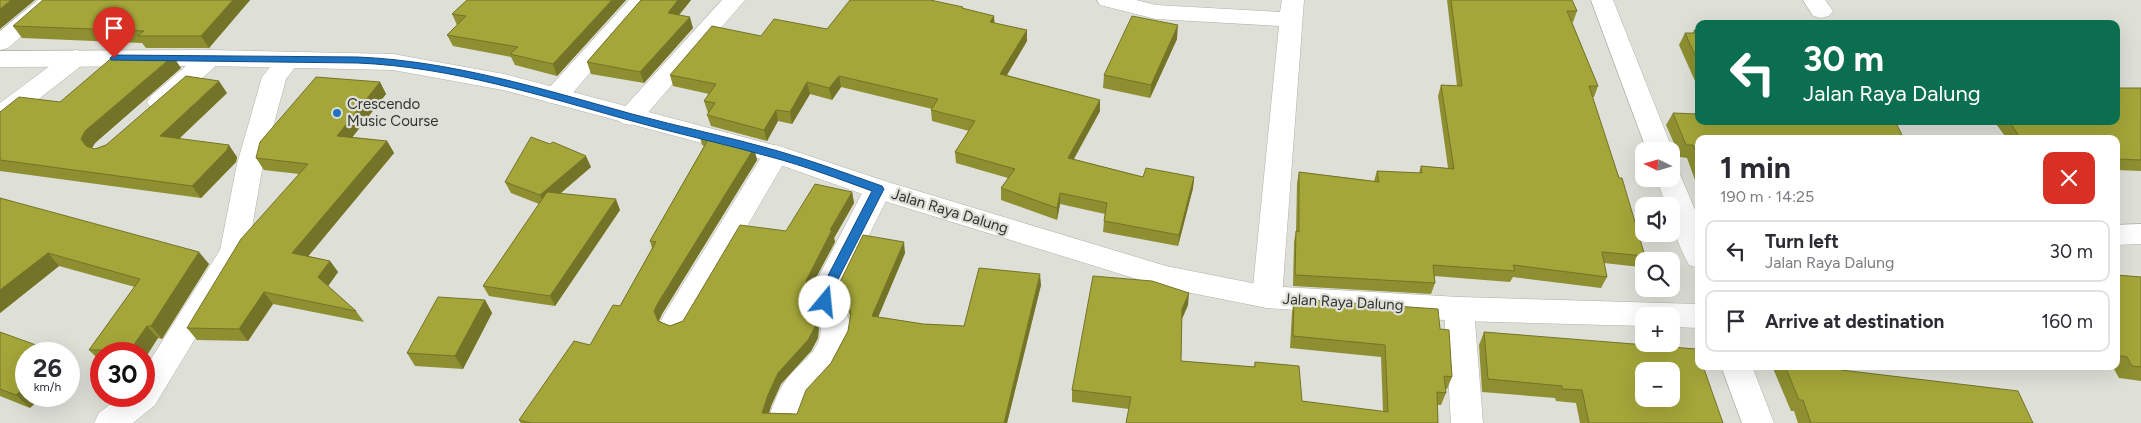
<!DOCTYPE html>
<html lang="en">
<head>
<meta charset="utf-8">
<style>
	:root { --surface:#fff; --page:#f7f7f7; --text:#2b2b33; --muted:#7c7c81; --line:#e1e1e2 }
	body { margin:0; font-family:Figtree,sans-serif; background:var(--page); color:var(--text); height:100vh; display:flex; flex-direction:column; font-size:19px; white-space:nowrap }
	* { box-sizing:border-box; margin:0 }
	p { font-size:16px; color:var(--muted) }
	.icon { flex:none; width:28px; height:28px; fill:none; stroke:currentColor; stroke-width:2; stroke-linecap:round; stroke-linejoin:round }
	.map { position:relative; flex:1; overflow:hidden }
	.side { position:absolute; left:1695px; top:135px; width:425px; height:235px; display:flex; flex-direction:column; background:var(--surface); border-radius:10px; box-shadow:0 5px 20px #0002 }
	.side>* { flex:none }
	.guide { position:absolute; left:1695px; top:20px; width:425px; height:105px; border-radius:10px; box-shadow:0 5px 20px #0002; background:#0b6e4f; color:#fff; overflow:hidden }
	.needle { width:32px; rotate:275deg }
	.controls { position:absolute; left:1635px; top:142px; display:grid; gap:10px }
	.controls a { display:grid; place-items:center; width:45px; height:45px; border-radius:10px; background:var(--surface); box-shadow:0 5px 20px #0002; font-size:25px }
	.speed { position:absolute; left:15px; top:342px; display:flex; gap:10px; font-size:25px; font-weight:700; text-align:center }
	.speed>* { display:grid; place-content:center; width:65px; height:65px; border-radius:50%; background:var(--surface); box-shadow:0 5px 20px #0002; line-height:1 }
	.speed small { font-size:12px; font-weight:400 }
	.speed .limit { border:8px solid #d22; background:#fff; color:#111 }
	.pin { position:absolute; display:grid; place-items:center; width:42px; height:42px; color:#fff; margin:-51px -21px; border-radius:50% 50% 50% 0; rotate:-45deg; box-shadow:0 0 5px #0007 }
	.pin .icon { rotate:45deg }
	.me { position:absolute; width:55px; margin:-28px; rotate:17deg; stroke-linejoin:round; filter:drop-shadow(0 0 4px #0008) }
	.turn { display:flex; align-items:center; gap:18px; height:105px; padding:0 25px; font-size:22px }
	.turn .icon { width:65px; height:65px; stroke-width:2.5 }
	.turn b { display:block; font-size:35px; line-height:42px }
	.round { display:grid; place-items:center; flex:none; width:52px; height:52px; border-radius:10px; background:var(--page) }
	.summary { display:flex; align-items:center; justify-content:space-between; height:85px; padding:0 25px }
	h1 { font-size:30px; font-weight:700; line-height:38px }
	ul { padding:0; list-style:none }
	li { display:flex; align-items:center; gap:15px; height:62px; margin:0 10px 8px; padding:0 15px; border:2px solid var(--line); border-radius:10px }
	li div { flex:1 }
	li b { display:block; font-size:19px }
	li em { font-style:normal }
	.map>svg:first-child { display:block }
	.lines { fill:none; stroke-linecap:round; stroke-linejoin:round }
	.minor-casing { stroke:#b0b1a9; stroke-width:1 }
	.major-casing { stroke:#b0b1a9; stroke-width:1 }
	.minor { fill:#fff; fill-rule:evenodd }
	.major { fill:#fff; fill-rule:evenodd }
	.wall { fill:#8d8f31 }
	.shaded-wall { fill:#737428 }
	.building { fill:#a4a639; stroke:#737428; fill-rule:evenodd }
	.route { fill:#1e74c2; stroke:#144b7e }
	.poi-dot { fill:#1e74c2; stroke:#dedfd7; stroke-width:2 }
	.labels { text-anchor:middle; stroke-width:4.5; stroke-linejoin:round; paint-order:stroke }
	.poi-label { font-size:15px; fill:#333330; stroke:#dedfd7; text-anchor:start }
	.street-label { font-size:15px; fill:#333330; stroke:#dedfd7 }
</style>
</head>
<body>
<div class="map">
<svg width="2141" height="423" viewBox="0 0 2141 423">
	<rect width="100%" height="100%" fill="#dedfd7"/>
	<g class="lines">
		<g class="minor-casing">
			<g id="minor">
				<polygon points="38,0 63,0 8,48 0,50 0,31"/>
				<polygon points="629,0 652,0 565,102 556,104 547,102 544,96 547,90"/>
				<polygon points="722,0 745,0 639,123 630,125 621,123 617,117 621,111"/>
				<polygon points="1097,0 1136,0 1156,5 1280,12 1282,0 1304,0 1282,297 1277,305 1267,308 1257,305 1252,297 1279,26 1156,19 1100,5"/>
				<polygon points="1591,0 1613,0 1673,151 1671,154 1671,151 1647,151"/>
				<polygon points="1803,0 1825,0 1833,11 1829,16 1821,18 1813,16"/>
				<polygon points="76,50 85,53 88,58 85,63 9,122 0,124 0,103 67,53"/>
				<polygon points="210,50 219,53 222,58 219,63 169,108 160,110 151,108 147,102 151,96 201,53"/>
				<polygon points="288,53 297,56 300,61 286,79 263,164 248,251 155,405 133,423 94,423 99,413 121,396 144,396 144,370 220,250 237,164 262,77 279,56"/>
				<polygon points="776,145 785,148 789,154 686,331 675,335 664,331 660,323 664,315 767,148"/>
				<path d="M 1671,170 L 1679,172 L 1699,219 L 1699,268 L 1689,265 C 1679,247 1671,226 1671,206 L 1666,206 L 1657,179 L 1671,179 Z"/>
				<path d="M 878,179 L 888,182 L 892,189 L 840,293 L 842,303 L 851,324 L 849,341 L 832,373 L 807,400 L 799,423 L 767,423 C 772,408 777,393 786,380 C 798,363 819,354 821,330 C 822,317 811,306 810,293 L 868,182 Z"/>
				<polygon points="2141,224 2141,244 2116,245 2116,225"/>
				<polygon points="1459,297 1469,301 1474,309 1483,423 1451,423 1444,309 1449,301"/>
			</g>
		</g>
		<g class="major-casing">
			<g id="major">
				<polygon points="210,50 393,54 504,74 785,148 888,182 1166,266 1267,286 1459,297 1699,304 1699,328 1671,327 1671,316 1644,316 1644,326 1459,321 1267,308 1166,288 868,196 769,161 503,90 393,70 210,66 0,67 0,51"/>
				<polygon points="1721,366 1752,366 1774,423 1742,423"/>
			</g>
		</g>
		<use href="#minor" class="minor"/>
		<use href="#major" class="major"/>
	</g>
	<g class="wall">
		<polygon points="250,0 209,48 146,48 142,43 22,38 13,26"/>
		<polygon points="467,0 626,0 557,76 515,65 511,57 453,46 447,35 457,25 452,14"/>
		<polygon points="641,0 691,0 679,15 693,28 644,83 591,74 587,62"/>
		<polygon points="1447,0 1572,0 1577,11 1573,22 1572,22 1598,86 1594,97 1592,97 1645,256 1640,267 1604,263 1607,277 1601,288 1513,277 1510,282 1434,276 1435,283 1431,294 1293,286 1294,242 1296,231 1297,183 1299,172 1374,181 1377,171 1419,173 1421,166 1448,168 1438,96 1441,85 1457,86"/>
		<polygon points="963,7 963,9 994,16 994,23 1027,30 1027,41 1007,75 1100,100 1100,111 1074,159 1143,177 1194,177 1193,188 1178,246 1103,232 1104,221 1105,214 1060,204 1057,220 1001,200 1001,188 1008,178 956,163 955,152 969,131 932,121 931,110 932,109 841,87 832,100 810,94 792,124 778,121 767,141 711,126 707,115 709,113 708,113 704,101 709,94 673,86 670,75 761,36 827,29"/>
		<polygon points="1694,30 1699,31 1699,90 1679,45 1685,33 1693,33"/>
		<polygon points="1177,39 1150,98 1103,88 1104,75"/>
		<polygon points="181,68 95,143 92,148 95,149 106,145 227,93 179,139 237,157 236,162 201,198 0,171 0,112 60,102"/>
		<polygon points="380,82 386,94 352,137 387,141 394,153 308,256 330,261 338,272 328,286 356,311 364,322 273,304 248,341 197,340 187,328 299,174 264,170 256,158"/>
		<polygon points="2141,88 2141,171 2116,170 2116,139 2007,139 1994,121 2116,121"/>
		<polygon points="1673,113 1699,139 1699,191 1687,158 1680,157 1666,125"/>
		<polygon points="699,134 754,148 757,160 662,314 659,321 670,326 683,321 786,231 852,192 854,203 834,238 835,242 809,291 819,325 818,338 811,351 781,384 771,406 769,413 797,414 831,363 848,331 850,316 842,293 840,282 905,253 878,317 923,324 964,326 1041,285 1007,423 521,423 519,420 590,345 620,306 652,248 650,241 704,146 702,145"/>
		<polygon points="591,167 560,194 620,210 555,306 489,296 483,286 539,204 511,193 505,182"/>
		<polygon points="0,198 209,264 162,339 158,338 144,354 101,354 101,362 89,350 135,287 59,266 0,313"/>
		<polygon points="2116,275 2141,277 2141,381 2119,378 2114,369 2096,366 2116,366"/>
		<polygon points="1294,299 1440,329 1452,377 1447,389 1445,389 1446,393 1441,405 1438,405 1438,423 1129,409 1072,402 1072,390 1188,305 1182,319 1181,361 1254,367 1255,362 1302,401 1383,412 1381,357 1290,348 1292,312"/>
		<polygon points="485,300 492,313 463,369 415,366 407,353"/>
		<polygon points="0,332 30,408 0,396"/>
		<polygon points="1484,332 1723,423 1580,423 1576,403 1556,401 1555,398 1482,392 1479,345"/>
		<polygon points="1772,366 1839,366 1841,370 2033,423 1798,423 1794,411 1791,411"/>
	</g>
	<g class="shaded-wall">
		<polygon points="11,0 35,0 0,29 0,9"/>
		<polygon points="233,0 250,0 209,48 201,36"/>
		<polygon points="612,0 626,0 557,76 553,64"/>
		<polygon points="678,0 691,0 671,25 668,13"/>
		<polygon points="994,16 995,28 990,22"/>
		<polygon points="690,17 693,28 644,83 640,72"/>
		<polygon points="1178,25 1177,39 1150,98 1151,85"/>
		<polygon points="1027,30 1027,41 1001,85 1000,74"/>
		<polygon points="173,56 181,68 95,143 90,151 81,139 85,131"/>
		<polygon points="839,76 841,87 832,100 829,88"/>
		<polygon points="219,81 227,93 169,148 160,136"/>
		<polygon points="380,82 386,94 344,148 337,136"/>
		<polygon points="807,82 810,94 792,124 790,112"/>
		<polygon points="1100,100 1100,111 1068,169 1068,158"/>
		<polygon points="776,110 778,121 767,141 764,130"/>
		<polygon points="387,141 394,153 301,265 292,253"/>
		<polygon points="229,145 237,157 236,162 201,198 192,186"/>
		<polygon points="754,148 757,160 662,314 658,322 654,311 658,303"/>
		<polygon points="586,156 591,167 545,206 540,195"/>
		<polygon points="1194,177 1193,188 1178,246 1179,235"/>
		<polygon points="852,192 854,203 834,238 835,242 808,292 806,281 830,230"/>
		<polygon points="1060,193 1060,204 1057,220 1057,208"/>
		<polygon points="616,199 620,210 555,306 550,296"/>
		<polygon points="904,242 905,253 874,327 872,316"/>
		<polygon points="199,252 209,264 162,339 151,326"/>
		<polygon points="48,253 59,266 0,313 0,290"/>
		<polygon points="330,261 338,272 326,289 318,277"/>
		<polygon points="1040,274 1041,285 1007,423 1004,423"/>
		<polygon points="264,292 273,304 248,341 239,329"/>
		<polygon points="1189,293 1188,305 1181,321 1182,309"/>
		<polygon points="485,300 492,313 463,369 455,356"/>
		<polygon points="816,314 819,325 818,338 811,351 781,384 771,406 766,423 762,413 768,395 778,373"/>
		<polygon points="147,326 158,338 144,360 144,354 133,354 130,350"/>
		<polygon points="69,360 76,368 69,374"/>
		<polygon points="26,386 26,396 43,396 30,408 16,395"/>
	</g>
	<g class="building">
		<polygon points="0,0 11,0 0,9"/>
		<polygon points="43,0 233,0 201,36 138,36 144,31 13,26"/>
		<polygon points="467,0 612,0 553,64 510,54 518,47 447,35 466,16 452,14"/>
		<polygon points="641,0 678,0 668,13 690,17 640,72 587,62"/>
		<polygon points="850,0 930,0 963,7 962,8 994,16 990,22 1027,30 1000,74 1100,100 1068,158 1143,177 1146,168 1194,177 1179,235 1104,221 1107,203 1060,193 1057,208 1001,188 1015,169 955,152 975,121 931,110 938,99 839,76 829,88 807,82 790,112 776,110 764,130 707,115 715,103 704,101 716,84 670,75 712,26 761,36 774,19 827,29"/>
		<polygon points="1451,0 1572,0 1577,11 1567,11 1598,86 1589,86 1619,178 1622,178 1645,256 1602,252 1607,277 1513,265 1515,271 1433,265 1435,283 1295,275 1296,231 1299,232 1299,172 1379,182 1377,171 1422,173 1421,166 1454,169 1441,85 1462,86"/>
		<polygon points="1132,16 1178,25 1151,85 1104,75"/>
		<polygon points="1694,30 1699,31 1699,64 1685,33 1696,33"/>
		<polygon points="114,56 173,56 85,131 81,139 86,146 95,149 106,145 186,76 219,81 160,136 229,145 227,150 192,186 0,160 0,112 19,97 60,102"/>
		<polygon points="316,77 380,82 337,136 387,141 292,253 330,261 318,277 356,311 264,292 239,329 187,328 241,239 308,164 256,158 260,142"/>
		<polygon points="2116,88 2141,88 2141,160 2116,159 2116,139 2021,139 2009,121 2116,121"/>
		<polygon points="1673,113 1699,114 1699,121 1895,121 1904,139 1699,139 1699,160 1693,145 1686,145"/>
		<polygon points="699,134 754,148 658,303 654,311 658,321 670,326 683,321 740,225 786,231 815,184 852,192 830,230 832,230 806,281 816,314 815,327 808,340 778,373 768,395 762,413 797,414 806,390 831,363 848,331 851,313 840,282 863,235 904,242 872,316 923,324 964,326 979,268 1040,274 1004,423 531,423 519,420 574,341 590,345 613,305 620,306 656,242 650,241 708,140"/>
		<polygon points="531,137 550,144 553,142 586,156 540,195 505,182"/>
		<polygon points="547,192 616,199 550,296 483,286"/>
		<polygon points="0,198 199,252 151,326 147,326 130,350 89,350 140,279 48,253 0,290"/>
		<polygon points="2116,275 2141,277 2141,367 2132,366 2127,357 2116,355"/>
		<polygon points="1093,276 1152,281 1189,293 1182,309 1181,361 1255,367 1255,362 1299,366 1302,401 1388,412 1385,345 1293,336 1294,299 1438,309 1440,329 1449,330 1452,377 1444,376 1446,393 1437,392 1438,423 1126,423 1131,397 1072,390"/>
		<polygon points="438,297 485,300 455,356 407,353"/>
		<polygon points="0,332 61,354 26,354 26,386 16,395 0,389"/>
		<path d="M 1484,332 L 1696,349 L 1699,355 L 1699,366 L 1703,366 L 1723,423 L 1589,423 L 1582,390 L 1562,389 L 1562,386 L 1488,379 ZM 1644,371 L 1671,371 L 1671,399 L 1644,399 Z"/>
		<polygon points="1785,366 1839,366 1841,370 2018,391 2033,423 1811,423 1803,400 1799,400"/>
	</g>
	<path class="route" d="M 114,55 L 358,57 C 452,61 542,89 632,114 C 680,127 730,137 778,151 C 813,161 848,174 882,186 L 884,189 L 831,293 L 829,306 L 821,306 L 819,293 L 872,191 C 839,179 805,166 771,157 C 725,144 678,134 632,121 C 542,96 452,67 358,63 L 111,60 L 110,58 Z"/>
	<circle class="poi-dot" cx="337" cy="113" r="5"/>
	<g class="labels">
		<g class="poi-label">
			<text x="347" y="109">Crescendo<tspan x="347" dy="17">Music Course</tspan></text>
		</g>
		<g class="street-label">
			<text transform="translate(950 211) rotate(17)" y="5">Jalan Raya Dalung</text>
			<text transform="translate(1343 302) rotate(3)" y="5">Jalan Raya Dalung</text>
		</g>
	</g>
</svg>
<div class="controls">
<a><svg class="needle" viewBox="-14 -14 28 28"><path d="M0-13l5 13h-10z" fill="#e53935"/><path d="M0 13l5-13h-10z" fill="#7c7c81"/></svg></a>
<a><svg class="icon" aria-label="sound" viewBox="0 0 24 24"><path d="M4 9h4l5-4v14l-5-4H4zM17 9q2 3 0 6"/></svg></a>
<a><svg class="icon" aria-label="search" viewBox="0 0 24 24"><circle cx="10" cy="10" r="6"/><path d="M15 15l6 6"/></svg></a>
<a>+</a>
<a>−</a>
</div>
<div class="speed"><div>26<small>km/h</small></div><div class="limit">30</div></div>
<div class="pin" style="left:114px;top:58px;background:#d93025"><svg class="icon" aria-label="arrive" viewBox="0 0 24 24"><path d="M6 21V4h12l-3 4 3 4H6"/></svg></div>
<svg class="me" style="left:825px;top:302px" viewBox="-20 -20 40 40"><circle r="19" fill="#fff"/><path d="M0-13L10 11 0 6-10 11z" fill="#1e74c2"/></svg>
<div class="guide">
<div class="turn"><svg class="icon" aria-label="left" viewBox="0 0 24 24"><path d="M17 20v-9H6M10 6l-5 5 5 5"/></svg><div><b>30 m</b>Jalan Raya Dalung</div></div>
</div>
<section class="side">
<div class="summary"><div><h1>1 min</h1><p>190 m · 14:25</p></div><a class="round" style="background:#d93025;color:#fff"><svg class="icon" aria-label="close" viewBox="0 0 24 24"><path d="M6 6l12 12M18 6L6 18"/></svg></a></div>
<ul>
<li><svg class="icon" aria-label="left" viewBox="0 0 24 24"><path d="M17 20v-9H6M10 6l-5 5 5 5"/></svg><div><b>Turn left</b><p>Jalan Raya Dalung</p></div><em>30 m</em></li>
<li><svg class="icon" aria-label="arrive" viewBox="0 0 24 24"><path d="M6 21V4h12l-3 4 3 4H6"/></svg><div><b>Arrive at destination</b></div><em>160 m</em></li>
</ul>
</section>
</div>
</body>
</html>
